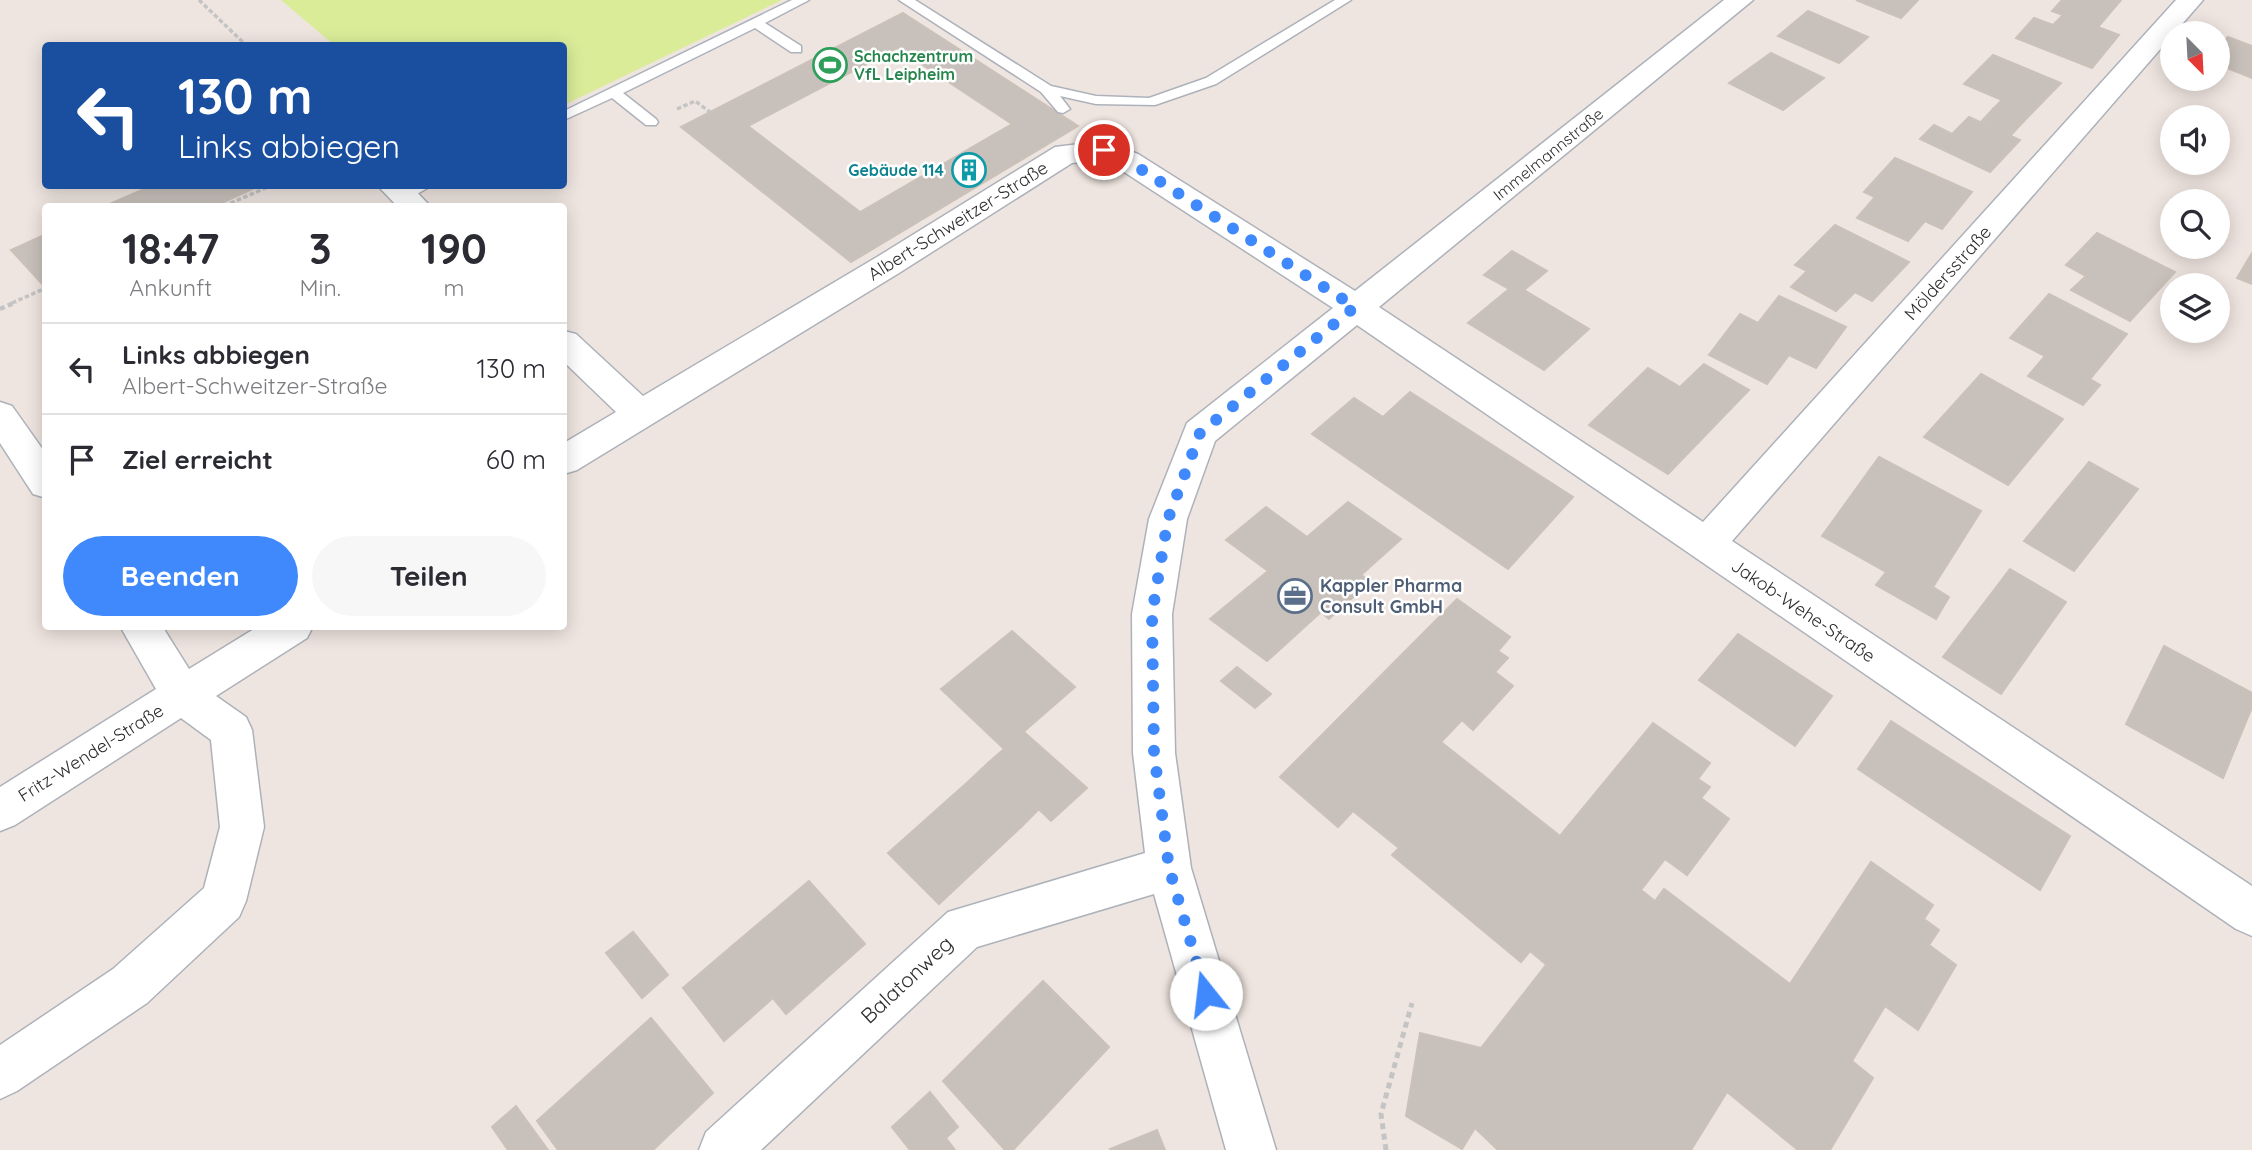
<!DOCTYPE html>
<html lang="de">
<head>
<meta charset="utf-8">
<style>
	:root { --surface:#fff; --page:#f7f7f7; --text:#2b2b33; --muted:#7c7c81; --line:#e1e1e2; --accent:#3f89fc }
	body { margin:0; font-family:Quicksand,sans-serif; background:var(--page); color:var(--text); height:100vh; display:flex; flex-direction:column; font-size:26px; white-space:nowrap }
	* { box-sizing:border-box; margin:0 }
	p { font-size:23px; color:var(--muted) }
	.icon { flex:none; width:38px; height:38px; fill:none; stroke:currentColor; stroke-width:2; stroke-linecap:round; stroke-linejoin:round }
	.map { position:relative; flex:1; overflow:hidden }
	.panel { position:absolute; left:42px; top:203px; width:525px; height:427px; display:flex; flex-direction:column; background:var(--surface); border-radius:7px; box-shadow:0 4px 18px #0003 }
	.panel>* { flex:none }
	.hud { position:absolute; left:42px; top:42px; width:525px; height:147px; border-radius:7px; box-shadow:0 4px 18px #0003; background:#1a4fa0; color:#fff; overflow:hidden }
	.needle { width:46px; rotate:156deg }
	.controls { position:absolute; left:2160px; top:21px; display:grid; gap:14px }
	.controls a { display:grid; place-items:center; width:70px; height:70px; border-radius:50%; background:var(--surface); box-shadow:0 4px 18px #0003; font-size:35px }
	.pin { position:absolute; display:grid; place-items:center; width:60px; height:60px; color:#fff; margin:-30px; border:4px solid #fff; border-radius:50%; box-shadow:0 2px 7px #0007 }
	.me { position:absolute; width:77px; margin:-38px; rotate:344deg; stroke-linejoin:round; filter:drop-shadow(0 0 5px #0008) }
	.turn { display:flex; align-items:center; gap:24px; height:147px; padding:0 21px; font-size:32px }
	.turn .icon { width:91px; height:91px; stroke-width:2.5 }
	.turn b { display:block; font-size:49px; line-height:60px }
	.eta { display:flex; justify-content:space-evenly; align-items:center; height:119px; text-align:center }
	.eta b { font-size:42px; font-weight:700; line-height:49px }
	.button { display:flex; gap:14px; margin-top:auto; padding:14px 21px }
	.button a { flex:1; height:80px; border-radius:42px; background:var(--accent); color:#fff; font-size:28px; font-weight:700; line-height:80px; text-align:center }
	.button a+a { background:var(--page); color:var(--text) }
	ul { padding:0; list-style:none }
	li { display:flex; align-items:center; gap:21px; height:91px; padding:0 21px; border-top:2px solid var(--line) }
	li div { flex:1 }
	li b { display:block; font-size:26px }
	li em { font-style:normal }
	.map>svg:first-child { display:block }
	.pitch { fill:#daec98 }
	.building { fill:#c8c1bb; stroke:#cbc1b9; stroke-width:2; fill-rule:evenodd }
	.lines { fill:none; stroke-linecap:round; stroke-linejoin:round }
	.service-casing { stroke:#adb2ba; stroke-width:3 }
	.minor-casing { stroke:#adb2ba; stroke-width:3 }
	.path-far2 { stroke:#c4c4c4; stroke-width:3.5; stroke-dasharray:4.5 2.5; stroke-linecap:butt }
	.path-far1 { stroke:#c4c4c4; stroke-width:4.5; stroke-dasharray:5 3.5; stroke-linecap:butt }
	.path { stroke:#c4c4c4; stroke-width:5; stroke-dasharray:6 4.5; stroke-linecap:butt }
	.service { fill:#fff; fill-rule:evenodd }
	.minor { fill:#fff; fill-rule:evenodd }
	.route { stroke:#3f89fc; stroke-width:12; stroke-dasharray:0 21.6 }
	.labels { text-anchor:middle; stroke-width:5; stroke-linejoin:round; paint-order:stroke }
	.far-leisure-label { font-size:16px; font-weight:bold; fill:#27864d; stroke:#fff; text-anchor:start }
	.far-street-label { font-size:16px; fill:#2d2d2d; stroke:#fff }
	.far-culture-label { font-size:16px; font-weight:bold; fill:#0d838f; stroke:#fff; text-anchor:end }
	.street-label { font-size:18px; fill:#2d2d2d; stroke:#fff }
	.service-label { font-size:18px; font-weight:bold; fill:#4e5e75; stroke:#fff; text-anchor:start }
	.near-street-label { font-size:21px; fill:#2d2d2d; stroke:#fff }
</style>
</head>
<body>
<div class="map">
<svg width="2252" height="1150" viewBox="0 0 2252 1150">
	<rect width="100%" height="100%" fill="#efe5e0"/>
	<polygon class="pitch" points="281,0 782,0 564,105 564,46 334,45"/>
	<g class="building">
		<polygon points="1856,0 1918,0 1901,18"/>
		<polygon points="2062,0 2121,0 2098,27 2119,35 2092,68 2016,38 2034,18 2053,25 2063,15 2052,11"/>
		<polygon points="1808,11 1868,37 1839,63 1778,36"/>
		<path d="M 903,13 L 1078,126 L 851,262 L 681,127 ZM 897,48 L 1012,124 L 860,212 L 748,126 Z"/>
		<polygon points="2228,37 2252,46 2252,78 2217,64 2217,48"/>
		<polygon points="1771,53 1824,78 1783,110 1729,83"/>
		<polygon points="1993,55 2061,83 2023,122 1993,109 2002,100 1964,84"/>
		<polygon points="1993,109 2023,122 2011,135 1981,122"/>
		<polygon points="1969,117 2020,140 1990,172 1920,139 1934,125 1952,134"/>
		<polygon points="1895,158 1972,192 1942,229 1925,221 1908,241 1857,218 1875,197 1864,192"/>
		<polygon points="151,186 259,186 215,206 105,206"/>
		<polygon points="1835,225 1909,262 1872,301 1855,292 1836,311 1791,287 1807,271 1795,265"/>
		<polygon points="2097,233 2175,272 2130,321 2071,290 2086,276 2066,265"/>
		<polygon points="46,234 46,287 45,287 11,250"/>
		<polygon points="1512,251 1547,271 1524,290 1589,329 1544,370 1468,323 1509,289 1484,275"/>
		<polygon points="2252,253 2252,284 2237,278"/>
		<polygon points="2049,294 2127,334 2090,379 2100,385 2083,405 2028,376 2045,356 2010,338"/>
		<polygon points="1779,296 1846,327 1816,368 1789,355 1767,384 1709,355 1740,314 1758,323"/>
		<polygon points="1704,364 1749,390 1668,474 1589,425 1648,368 1680,387"/>
		<polygon points="1981,374 2063,419 2008,485 1924,437"/>
		<polygon points="1410,392 1573,497 1508,569 1312,434 1354,398 1383,417"/>
		<polygon points="1879,457 1981,511 1933,587 1949,597 1936,619 1876,585 1886,572 1822,536"/>
		<polygon points="2089,462 2138,489 2074,571 2024,541"/>
		<polygon points="1348,502 1401,539 1361,575 1371,581 1329,619 1321,612 1267,661 1210,619 1268,571 1226,540 1266,507 1307,537"/>
		<polygon points="2010,569 2066,602 2001,694 1943,657"/>
		<polygon points="1457,599 1510,637 1498,651 1508,658 1495,672 1513,686 1473,730 1462,720 1441,742 1560,836 1653,723 1710,763 1698,779 1710,787 1701,798 1729,819 1687,875 1665,859 1641,890 1655,901 1664,889 1790,984 1871,862 1933,905 1924,919 1939,930 1929,945 1956,965 1918,1030 1885,1006 1852,1061 1873,1078 1830,1150 1798,1150 1594,983 1584,996 1530,951 1521,962 1392,855 1399,848 1353,811 1338,827 1280,777"/>
		<polygon points="1012,631 1075,687 1004,749 941,689"/>
		<polygon points="1738,634 1832,696 1795,746 1699,680"/>
		<polygon points="2164,646 2252,693 2252,707 2223,778 2126,724"/>
		<polygon points="1237,667 1271,694 1255,708 1221,681"/>
		<polygon points="1891,721 2070,836 2040,890 1858,769"/>
		<polygon points="1024,732 1087,788 1051,821 989,762"/>
		<polygon points="989,762 1039,809 1021,827 971,779"/>
		<polygon points="971,779 1021,827 939,904 888,853"/>
		<polygon points="809,881 865,944 786,1014 731,947"/>
		<polygon points="633,932 668,975 642,998 606,953"/>
		<polygon points="731,947 773,998 724,1041 683,988"/>
		<polygon points="1546,965 1584,996 1594,983 1727,1092 1691,1150 1498,1150 1475,1128 1462,1149 1406,1116 1420,1033 1481,1048"/>
		<polygon points="1043,981 1109,1047 1013,1150 1005,1150 943,1081"/>
		<polygon points="651,1018 713,1093 653,1150 558,1150 537,1121"/>
		<polygon points="930,1092 958,1127 946,1138 955,1150 910,1150 892,1127"/>
		<polygon points="516,1106 548,1150 508,1150 492,1127"/>
		<polygon points="1157,1130 1165,1150 1111,1150 1110,1149"/>
	</g>
	<g class="lines">
		<g class="service-casing">
			<g id="service">
				<polygon points="792,0 809,0 765,23 801,46 801,52 791,52 755,28 623,93 656,119 658,122 656,125 646,125 612,98 564,120 564,111"/>
				<polygon points="899,0 915,0 1051,86 1096,96 1149,98 1206,78 1335,0 1351,0 1216,84 1155,105 1096,104 1060,96 1070,109 1063,113 1058,112 1041,92"/>
				<polygon points="411,186 431,186 408,199 398,199 395,195"/>
			</g>
		</g>
		<g class="minor-casing">
			<g id="minor">
				<polygon points="1724,0 1753,0 1379,307 1703,522 2176,0 2203,0 1732,541 2252,886 2252,936 2236,929 1357,325 1215,441 1187,519 1172,614 1175,753 1191,868 1276,1150 1226,1150 1154,894 977,947 761,1150 699,1150 706,1132 948,912 1145,853 1133,753 1132,614 1149,519 1187,423 1333,308 1118,168 1100,160 1072,163 899,273 577,470 564,474 564,443 616,412 564,362 564,331 576,334 643,396 877,257 1055,147 1104,141 1138,154 1355,291"/>
				<polygon points="378,186 411,186 430,206 397,206"/>
				<polygon points="0,402 12,406 46,454 46,498 33,494 0,443"/>
				<polygon points="120,626 162,626 189,669 259,626 313,626 307,638 216,696 246,717 252,730 264,827 246,901 239,917 147,1003 17,1091 0,1099 0,1045 113,969 204,888 220,827 211,740 181,718 15,825 0,831 0,787 156,689"/>
			</g>
		</g>
		<g class="path-far2">
			<polyline points="199,0 247,46"/>
			<polyline points="677,109 695,101 710,112"/>
			<polyline points="224,206 270,186"/>
			<polyline points="12,303 46,288"/>
		</g>
		<polyline class="path-far1" points="0,309 16,302"/>
		<polyline class="path" points="1386,1150 1381,1114 1412,1003"/>
		<use href="#service" class="service"/>
		<use href="#minor" class="minor"/>
	</g>
	<g class="lines">
		<polyline class="route" points="1104,150 1128,161 1355,307 1200,433 1168,519 1152,614 1154,753 1169,868 1206,994"/>
	</g>
	<defs>
		<g id="stadium-ring" transform="scale(1.75)"><circle r="9.5" fill="#fff" stroke="#2e9e5b" stroke-width="1.5"/><path d="M0-5a6.5 5 0 1 0 0 10a6.5 5 0 1 0 0-10ZM-3.5-1.8h7v3.6h-7Z" fill="#2e9e5b"/></g>
		<g id="building-ring" transform="scale(1.75)"><circle r="9.5" fill="#fff" stroke="#0f9aa8" stroke-width="1.5"/><path d="M-4-6H4V6H1V3H-1V6H-4ZM-2.5-4.3h1.7v1.8h-1.7ZM.8-4.3h1.7v1.8H.8ZM-2.5-1h1.7V.8h-1.7ZM.8-1h1.7V.8H.8Z" fill="#0f9aa8"/></g>
		<g id="office-ring" transform="scale(1.75)"><circle r="9.5" fill="#fff" stroke="#5c6f8a" stroke-width="1.5"/><path d="M-6-3h4V-5.5h4V-3h4V5H-6ZM-1-4.5V-3h2v-1.5ZM-6 0V1H6V0Z" fill="#5c6f8a"/></g>
	</defs>
	<g fill-rule="evenodd">
		<use href="#stadium-ring" x="830" y="65"/>
		<use href="#building-ring" x="969" y="170"/>
		<use href="#office-ring" x="1295" y="596"/>
	</g>
	<g class="labels">
		<g class="far-leisure-label">
			<text x="854" y="62">Schachzentrum<tspan x="854" dy="18">VfL Leipheim</tspan></text>
		</g>
		<g class="far-street-label">
			<text transform="translate(1548 154) rotate(-39)" y="6">Immelmannstraße</text>
		</g>
		<g class="far-culture-label">
			<text x="944" y="176">Gebäude 114</text>
		</g>
		<g class="street-label">
			<text transform="translate(958 221) rotate(-32)" y="6">Albert-Schweitzer-Straße</text>
			<text transform="translate(1948 273) rotate(-48)" y="6">Möldersstraße</text>
			<text transform="translate(1803 611) rotate(34)" y="6">Jakob-Wehe-Straße</text>
			<text transform="translate(91 753) rotate(-32)" y="6">Fritz-Wendel-Straße</text>
		</g>
		<g class="service-label">
			<text x="1320" y="592">Kappler Pharma<tspan x="1320" dy="21">Consult GmbH</tspan></text>
		</g>
		<g class="near-street-label">
			<text transform="translate(907 980) rotate(-43)" y="7">Balatonweg</text>
		</g>
	</g>
</svg>
<div class="controls">
<a><svg class="needle" viewBox="-14 -14 28 28"><path d="M0-13l5 13h-10z" fill="#e53935"/><path d="M0 13l5-13h-10z" fill="#7c7c81"/></svg></a>
<a><svg class="icon" aria-label="sound" viewBox="0 0 24 24"><path d="M4 9h4l5-4v14l-5-4H4zM17 9q2 3 0 6"/></svg></a>
<a><svg class="icon" aria-label="search" viewBox="0 0 24 24"><circle cx="10" cy="10" r="6"/><path d="M15 15l6 6"/></svg></a>
<a><svg class="icon" aria-label="layers" viewBox="0 0 24 24"><path d="M12 4l9 5-9 5-9-5zM3 14l9 5 9-5"/></svg></a>
</div>
<div class="pin" style="left:1104px;top:150px;background:#d93025"><svg class="icon" aria-label="arrive" viewBox="0 0 24 24"><path d="M6 21V4h12l-3 4 3 4H6"/></svg></div>
<svg class="me" style="left:1206px;top:994px" viewBox="-20 -20 40 40"><circle r="19" fill="#fff"/><path d="M0-13L10 11 0 6-10 11z" fill="#3f89fc"/></svg>
<div class="hud">
<div class="turn"><svg class="icon" aria-label="left" viewBox="0 0 24 24"><path d="M17 20v-9H6M10 6l-5 5 5 5"/></svg><div><b>130 m</b>Links abbiegen</div></div>
</div>
<section class="panel">
<div class="eta">
<div><b>18:47</b><p>Ankunft</p></div>
<div><b>3</b><p>Min.</p></div>
<div><b>190</b><p>m</p></div>
</div>
<ul>
<li><svg class="icon" aria-label="left" viewBox="0 0 24 24"><path d="M17 20v-9H6M10 6l-5 5 5 5"/></svg><div><b>Links abbiegen</b><p>Albert-Schweitzer-Straße</p></div><em>130 m</em></li>
<li><svg class="icon" aria-label="arrive" viewBox="0 0 24 24"><path d="M6 21V4h12l-3 4 3 4H6"/></svg><div><b>Ziel erreicht</b></div><em>60 m</em></li>
</ul>
<div class="button"><a>Beenden</a><a>Teilen</a></div>
</section>
</div>
</body>
</html>
